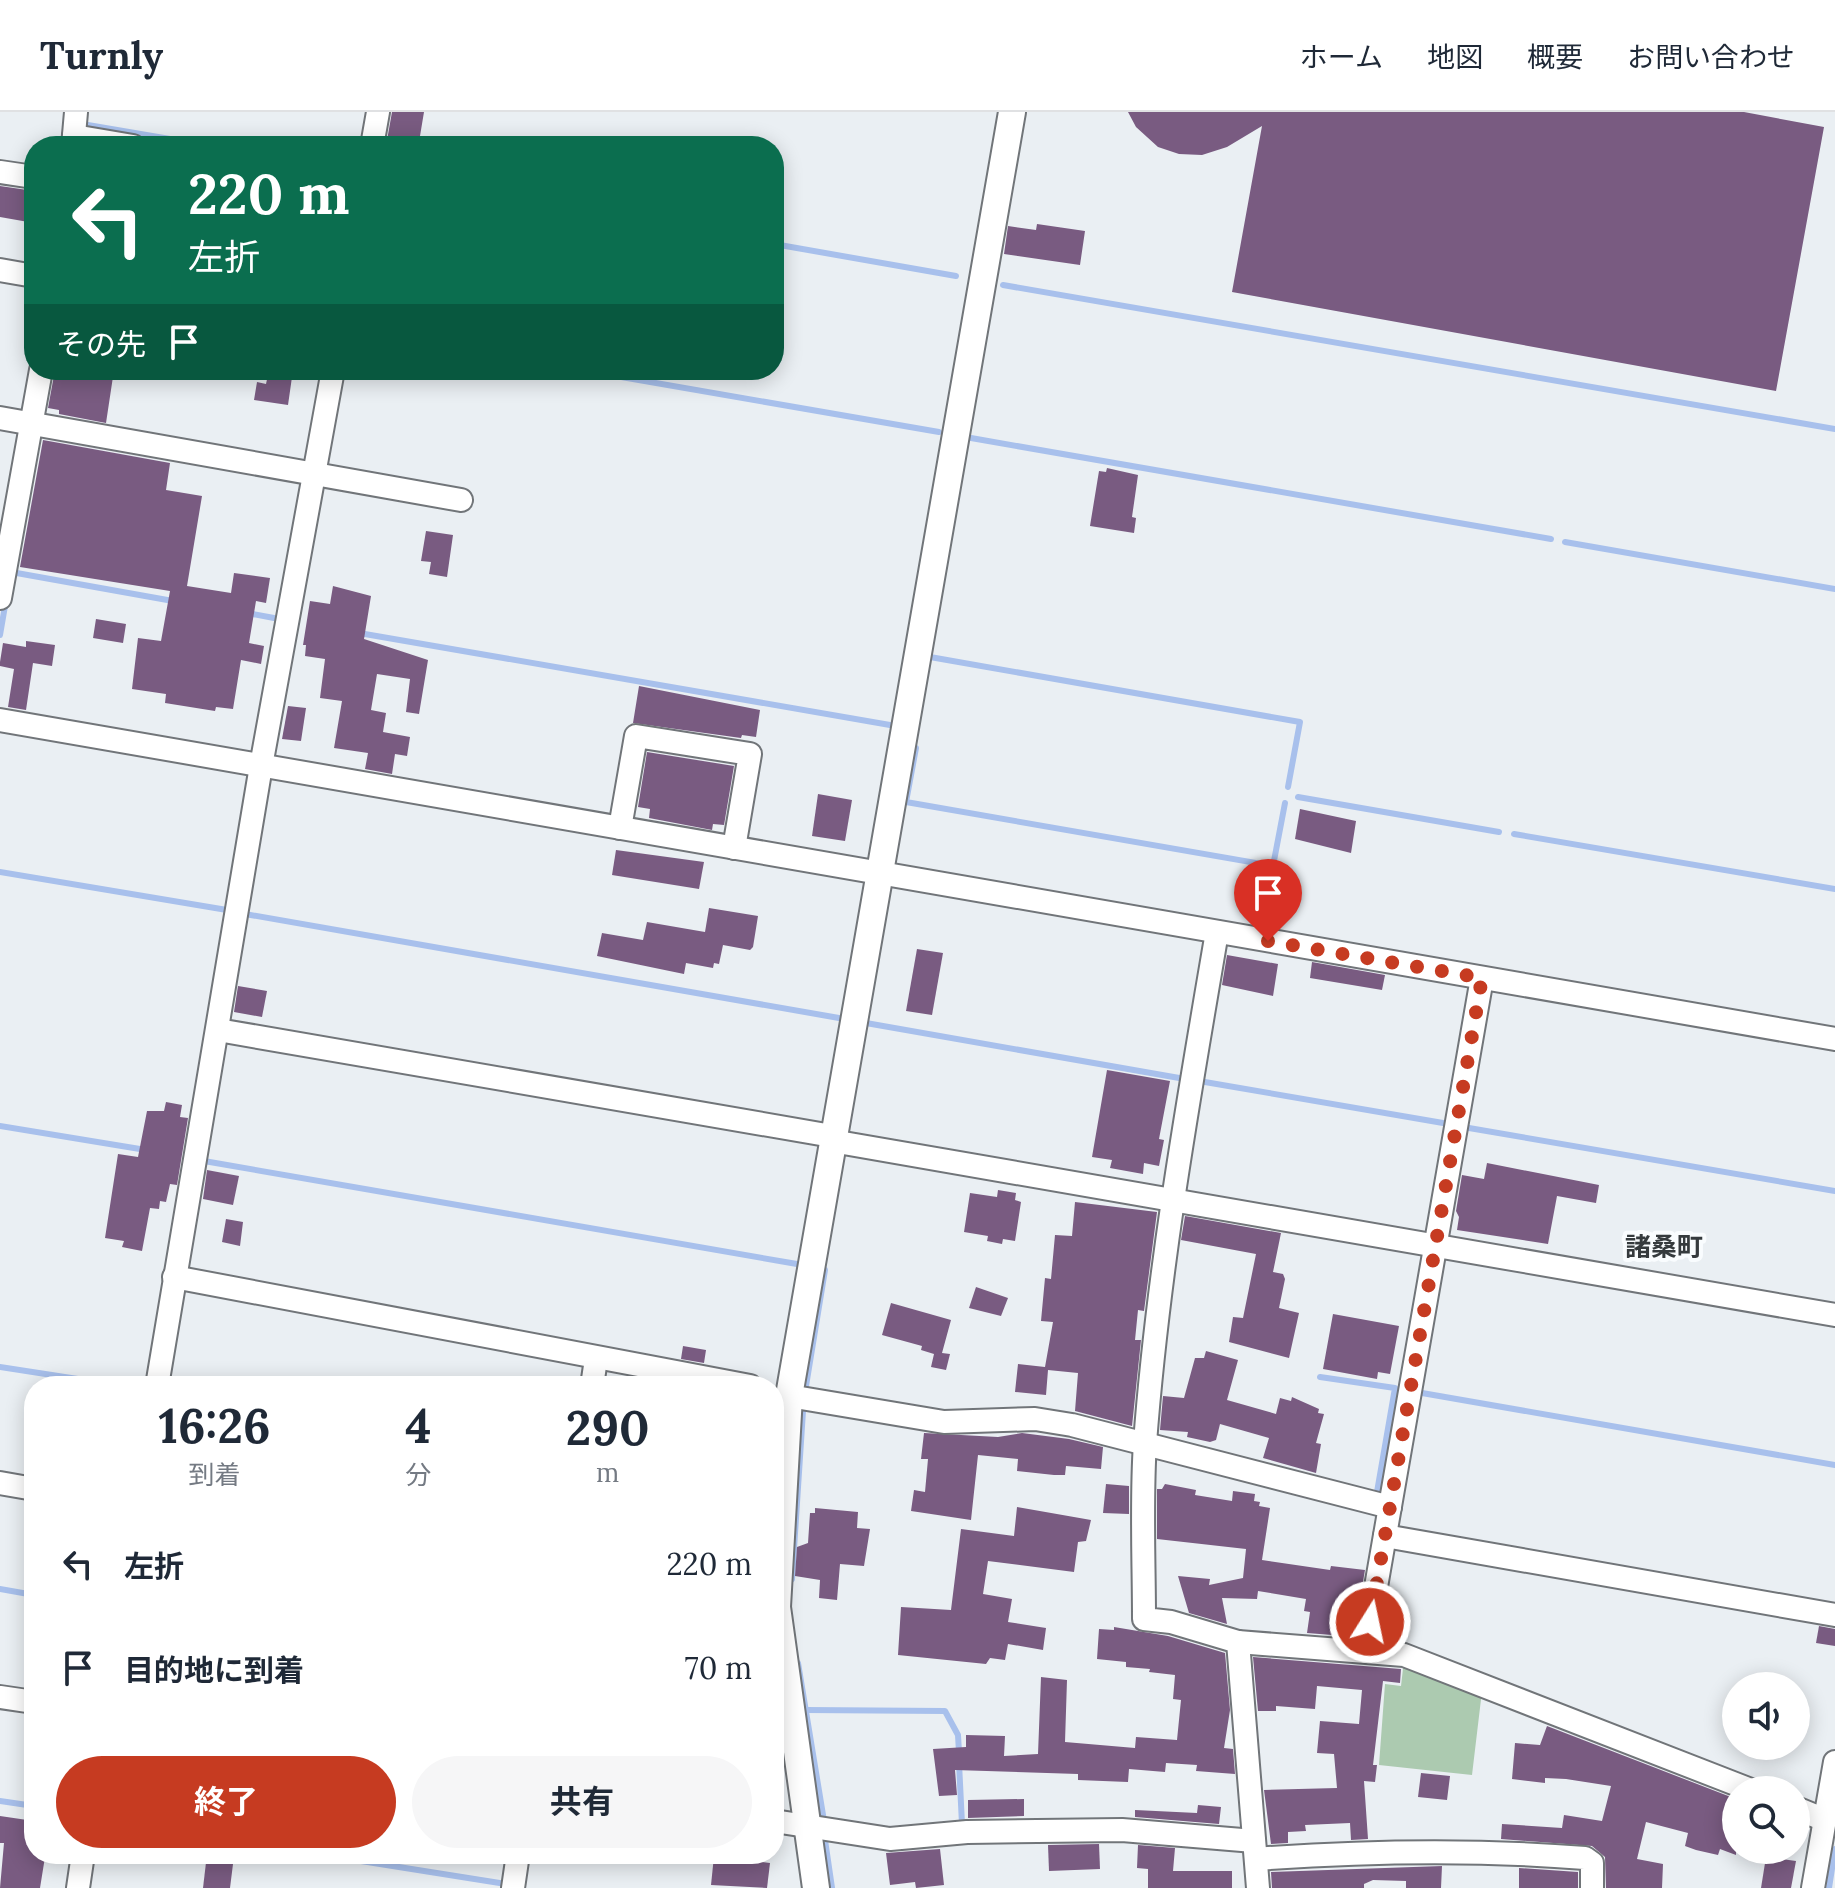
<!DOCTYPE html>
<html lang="ja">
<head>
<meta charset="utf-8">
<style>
	:root { --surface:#fff; --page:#f6f6f7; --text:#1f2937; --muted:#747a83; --line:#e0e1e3; --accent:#c63b21 }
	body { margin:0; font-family:Lora,"Noto Sans JP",serif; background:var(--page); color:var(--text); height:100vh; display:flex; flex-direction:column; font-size:30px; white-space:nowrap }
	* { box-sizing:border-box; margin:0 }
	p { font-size:26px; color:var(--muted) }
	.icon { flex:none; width:44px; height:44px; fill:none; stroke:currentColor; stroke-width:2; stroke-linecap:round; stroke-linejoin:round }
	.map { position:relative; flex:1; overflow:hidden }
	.sheet { position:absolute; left:24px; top:1264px; width:760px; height:488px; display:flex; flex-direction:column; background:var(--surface); border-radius:32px; box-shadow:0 4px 20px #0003 }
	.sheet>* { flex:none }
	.guide { position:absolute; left:24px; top:24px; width:760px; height:244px; border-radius:32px; box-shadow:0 4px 20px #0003; background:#0b6e4f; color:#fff; overflow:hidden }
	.controls { position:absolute; left:1722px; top:1560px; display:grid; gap:16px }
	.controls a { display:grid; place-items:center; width:88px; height:88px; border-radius:50%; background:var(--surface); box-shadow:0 4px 20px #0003; font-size:40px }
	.pin { position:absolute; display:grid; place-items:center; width:68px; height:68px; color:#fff; margin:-82px -34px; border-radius:50% 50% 50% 0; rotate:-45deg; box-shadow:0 0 8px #0007 }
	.pin .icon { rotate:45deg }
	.me { position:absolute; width:88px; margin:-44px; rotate:10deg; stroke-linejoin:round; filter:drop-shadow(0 0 6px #0008) }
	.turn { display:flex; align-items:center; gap:28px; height:168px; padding:0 32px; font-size:36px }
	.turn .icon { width:104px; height:104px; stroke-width:2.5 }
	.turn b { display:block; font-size:56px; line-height:68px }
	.then { display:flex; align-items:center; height:76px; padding:0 32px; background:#0003; gap:16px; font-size:30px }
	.eta { display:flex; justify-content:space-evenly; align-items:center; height:136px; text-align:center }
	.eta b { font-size:48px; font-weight:700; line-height:56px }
	.primary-button { display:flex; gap:16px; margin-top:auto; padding:16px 32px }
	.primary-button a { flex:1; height:92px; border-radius:48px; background:var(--accent); color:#fff; font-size:32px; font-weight:700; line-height:92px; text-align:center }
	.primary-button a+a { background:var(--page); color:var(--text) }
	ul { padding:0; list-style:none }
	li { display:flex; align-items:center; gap:24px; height:104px; padding:0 32px }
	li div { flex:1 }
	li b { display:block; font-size:30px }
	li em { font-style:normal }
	header { display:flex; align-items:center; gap:48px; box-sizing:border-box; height:112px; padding:0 40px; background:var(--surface); border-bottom:2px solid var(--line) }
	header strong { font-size:38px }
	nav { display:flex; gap:44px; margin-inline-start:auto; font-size:28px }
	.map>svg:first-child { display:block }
	.green { fill:#accab0 }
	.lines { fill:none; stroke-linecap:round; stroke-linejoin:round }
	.stream { stroke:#a8c0ec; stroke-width:6 }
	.building { fill:#795b81 }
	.minor-casing { stroke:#717579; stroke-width:26 }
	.tertiary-casing { stroke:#717579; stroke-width:30 }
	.minor { stroke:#fff; stroke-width:22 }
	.tertiary { stroke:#fff; stroke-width:26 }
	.route { stroke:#c63b21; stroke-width:14; stroke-dasharray:0 25.2 }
	.labels { text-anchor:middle; stroke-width:8; stroke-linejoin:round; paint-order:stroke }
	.quarter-label { font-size:26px; font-weight:bold; fill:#353a3d; stroke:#f9fcfe }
</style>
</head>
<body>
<header>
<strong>Turnly</strong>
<nav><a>ホーム</a><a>地図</a><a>概要</a><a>お問い合わせ</a></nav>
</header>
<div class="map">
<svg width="1835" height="1776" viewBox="0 0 1835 1776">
	<rect width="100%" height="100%" fill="#eaeff3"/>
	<polygon class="green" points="1404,1548 1482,1579 1472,1663 1379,1653 1385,1572 1401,1574"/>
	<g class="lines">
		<g class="stream">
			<polyline points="82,12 211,34"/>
			<polyline points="774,132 956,164"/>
			<polyline points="1003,173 1835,317"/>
			<polyline points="581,258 939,320"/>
			<polyline points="971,326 1551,427"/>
			<polyline points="1565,430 1835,477"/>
			<polyline points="11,460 173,489"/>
			<polyline points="247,501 274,506"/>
			<polyline points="359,521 890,613"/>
			<polyline points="0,523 6,488"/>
			<polyline points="930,545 1300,610 1288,675"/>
			<polyline points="916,636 906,690 1273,754 1285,691"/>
			<polyline points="1298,685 1499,720"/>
			<polyline points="1514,722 1835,777"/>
			<polyline points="0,760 227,798"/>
			<polyline points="245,802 839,906"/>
			<polyline points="866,911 1185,967"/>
			<polyline points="1199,969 1443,1011"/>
			<polyline points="0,1014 146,1038"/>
			<polyline points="1469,1016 1835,1079"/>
			<polyline points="204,1049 797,1152"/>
			<polyline points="0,1255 123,1274"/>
			<polyline points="1320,1265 1395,1276 1377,1380"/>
			<polyline points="806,1274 825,1158"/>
			<polyline points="1422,1281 1835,1353"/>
			<polyline points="792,1467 803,1299"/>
			<polyline points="0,1477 34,1483"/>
			<polyline points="798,1551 824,1709"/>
			<polyline points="806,1598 945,1599 958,1623 959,1640"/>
			<polyline points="774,1602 777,1603"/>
			<polyline points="959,1651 962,1712"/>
			<polyline points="1753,1670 1773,1678"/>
			<polyline points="0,1689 34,1694"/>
			<polyline points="825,1728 832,1776"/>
			<polyline points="317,1742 506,1772"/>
			<polyline points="1829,1776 1835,1737"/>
		</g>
	</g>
	<g class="building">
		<polygon points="392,0 424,0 419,30 415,30 414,34 386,34"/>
		<polygon points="1128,0 1744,0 1824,15 1776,279 1232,180 1262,14 1227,35 1202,43 1179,42 1158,35 1136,15"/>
		<polygon points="0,74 34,79 34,111 0,105"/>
		<polygon points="1037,112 1085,119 1080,153 1004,142 1008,114 1036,118"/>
		<polygon points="55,258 114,258 106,311 59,302 59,298 48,296"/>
		<polygon points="269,258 293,258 288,293 254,288 257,270 266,272"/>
		<polygon points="43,328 170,351 166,378 202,384 187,474 231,481 234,461 270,466 266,491 256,489 249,531 264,534 261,552 241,548 233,597 216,595 215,599 165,591 166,582 132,577 138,526 161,529 170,479 20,455"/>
		<polygon points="1107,356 1138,363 1132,405 1136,406 1134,421 1090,414 1099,359 1106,360"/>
		<polygon points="426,419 453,423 447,465 429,462 431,450 421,449"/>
		<polygon points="333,474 371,484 364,527 428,548 419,602 406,600 410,567 377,562 371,598 386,601 383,620 410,625 407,644 395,642 392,662 365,657 368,641 334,636 342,589 320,586 325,547 305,544 306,533 303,533 310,489 330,492"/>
		<polygon points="96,507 126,512 123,531 93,526"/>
		<polygon points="26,529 55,533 52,554 33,551 26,598 8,595 14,557 0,554 0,550 3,531 26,535"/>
		<polygon points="639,574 760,598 756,625 742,623 741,626 633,611"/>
		<polygon points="288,594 306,596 301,629 282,627"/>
		<polygon points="647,640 734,654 724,713 713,712 712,718 649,706 650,697 638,695"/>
		<polygon points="818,682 852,688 845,729 812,724"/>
		<polygon points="1300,697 1356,709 1351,741 1295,727"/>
		<polygon points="616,738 704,750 699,777 612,763"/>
		<polygon points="709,796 758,804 753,835 750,838 723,833 719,852 714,851 713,856 686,851 684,862 597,844 602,821 643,828 647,810 705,820"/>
		<polygon points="917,837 943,841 932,903 906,899"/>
		<polygon points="1227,843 1278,852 1273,884 1222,873"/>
		<polygon points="1312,850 1385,863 1382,878 1310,866"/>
		<polygon points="238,874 267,879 262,905 234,900"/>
		<polygon points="1107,958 1170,969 1159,1027 1164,1028 1159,1054 1144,1051 1143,1062 1110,1056 1112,1048 1092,1045"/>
		<polygon points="166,990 182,993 180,1005 188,1006 177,1073 170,1072 166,1090 160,1089 159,1097 150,1096 142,1139 122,1135 124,1129 105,1126 118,1042 138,1045 147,999 164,999"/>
		<polygon points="1487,1051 1599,1073 1596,1091 1557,1084 1548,1132 1457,1118 1459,1105 1456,1099 1462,1063 1484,1067"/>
		<polygon points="207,1058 239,1064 233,1093 203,1087"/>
		<polygon points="998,1078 1016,1081 1015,1088 1021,1090 1015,1129 1003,1127 1002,1132 987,1129 988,1124 964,1120 970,1081 997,1085"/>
		<polygon points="1075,1090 1157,1100 1144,1199 1138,1198 1135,1228 1141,1228 1132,1314 1075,1299 1078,1261 1048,1258 1046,1283 1015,1280 1018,1252 1045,1255 1053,1210 1041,1209 1045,1166 1051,1167 1055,1123 1072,1124"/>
		<polygon points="1185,1104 1281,1121 1273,1160 1283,1162 1285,1167 1279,1196 1299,1201 1289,1246 1229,1230 1233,1205 1243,1206 1256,1142 1181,1128"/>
		<polygon points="226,1107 243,1110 240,1134 222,1130"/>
		<polygon points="976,1175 1008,1186 1001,1204 969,1196"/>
		<polygon points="891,1191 951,1208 942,1241 950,1242 946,1258 931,1255 934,1242 921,1238 922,1234 882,1223"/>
		<polygon points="1333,1202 1399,1214 1390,1262 1378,1260 1377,1267 1323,1257"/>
		<polygon points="683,1234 706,1238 704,1251 681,1247"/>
		<polygon points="1206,1239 1238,1248 1227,1288 1276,1302 1280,1286 1291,1289 1292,1285 1319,1297 1318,1301 1324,1302 1316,1331 1321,1332 1316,1361 1263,1346 1269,1326 1220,1312 1216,1328 1210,1330 1187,1325 1188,1320 1160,1318 1163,1284 1184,1286 1195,1246 1204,1246"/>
		<polygon points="924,1321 998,1325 1022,1321 1069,1327 1103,1335 1101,1357 1066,1354 1065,1363 1054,1363 1017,1359 1018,1347 978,1343 971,1408 911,1399 914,1378 925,1380 928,1347 921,1347"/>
		<polygon points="1106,1372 1129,1374 1129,1402 1103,1401"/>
		<polygon points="1165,1372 1196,1378 1195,1383 1232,1389 1233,1379 1255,1382 1254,1389 1260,1390 1259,1394 1270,1396 1262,1448 1330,1458 1331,1454 1365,1458 1355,1515 1346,1514 1345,1524 1307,1521 1310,1500 1304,1499 1306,1487 1258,1479 1257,1487 1222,1486 1227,1512 1189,1501 1178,1464 1210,1467 1209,1473 1243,1466 1246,1437 1157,1427 1157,1377 1162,1377"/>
		<polygon points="1017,1395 1091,1408 1086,1429 1078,1430 1074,1460 988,1449 983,1482 1012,1487 1008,1510 1046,1516 1043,1538 1008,1532 1005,1548 990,1546 986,1552 898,1543 901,1495 951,1498 961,1417 1014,1424"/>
		<polygon points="815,1396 858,1400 857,1416 870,1417 864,1454 840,1452 837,1488 819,1486 820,1468 795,1464 797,1435 808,1431 810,1401 815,1401"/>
		<polygon points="1819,1514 1835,1517 1835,1534 1816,1531"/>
		<polygon points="1114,1515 1168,1524 1225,1541 1230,1598 1224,1636 1233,1637 1235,1662 1196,1659 1197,1653 1166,1651 1165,1660 1129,1657 1128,1670 1078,1668 1078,1662 955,1658 957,1683 939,1684 933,1637 966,1635 966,1623 1005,1624 1004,1644 1038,1642 1041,1565 1067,1568 1065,1630 1135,1636 1136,1625 1177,1628 1181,1588 1173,1587 1175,1563 1149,1560 1150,1557 1126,1555 1126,1550 1097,1547 1099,1517 1114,1518"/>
		<polygon points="1253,1545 1401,1557 1400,1571 1383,1569 1373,1653 1377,1653 1375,1670 1364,1669 1368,1727 1351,1728 1350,1711 1305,1713 1306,1719 1288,1720 1288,1731 1271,1732 1264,1678 1337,1676 1334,1642 1317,1641 1320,1609 1359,1612 1362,1578 1317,1574 1315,1597 1276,1594 1276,1599 1258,1599"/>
		<polygon points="1547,1614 1736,1687 1736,1743 1720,1737 1718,1743 1696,1738 1685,1734 1688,1721 1646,1710 1637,1747 1663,1752 1662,1776 1606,1776 1605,1745 1592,1734 1501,1727 1502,1712 1562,1716 1564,1703 1602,1709 1611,1674 1566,1667 1545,1666 1545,1671 1512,1667 1515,1631 1540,1633"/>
		<polygon points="1421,1661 1450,1664 1447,1688 1418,1685"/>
		<polygon points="1024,1687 1024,1704 968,1706 968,1688"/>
		<polygon points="1198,1693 1221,1695 1219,1712 1135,1705 1135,1698 1197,1701"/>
		<polygon points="0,1704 34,1709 34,1743 45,1745 40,1776 0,1776 4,1731 0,1731"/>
		<polygon points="1099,1732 1100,1757 1049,1759 1048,1733"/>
		<polygon points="1138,1733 1175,1736 1173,1759 1232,1759 1232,1776 1148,1776 1148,1757 1137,1756"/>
		<polygon points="940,1737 944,1773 916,1776 915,1770 890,1773 886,1741"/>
		<polygon points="207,1742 234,1744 230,1776 203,1776"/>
		<polygon points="714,1744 770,1751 767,1776 711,1773"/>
		<polygon points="1766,1745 1796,1749 1791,1776 1761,1776"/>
		<polygon points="1442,1754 1441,1776 1406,1776 1406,1769 1373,1768 1364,1772 1364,1776 1272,1776 1271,1760"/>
		<polygon points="1519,1756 1578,1760 1578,1776 1519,1776"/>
	</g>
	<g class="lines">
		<g class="minor-casing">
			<g id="minor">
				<polyline points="74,24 133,34"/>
				<polyline points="73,34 76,0"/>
				<polyline points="372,34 378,0"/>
				<polyline points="0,60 34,65"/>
				<polyline points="0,158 34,164"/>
				<polyline points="0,306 461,388"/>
				<polyline points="0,486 41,258"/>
				<polyline points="0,608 1835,927"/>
				<polyline points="620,716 636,624 750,642 734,736"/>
				<path d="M 1217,820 C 1188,990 1158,1159 1145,1331 C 1141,1389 1144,1449 1144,1507 L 1171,1510 L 1238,1530 L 1258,1776"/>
				<polyline points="218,918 832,1024"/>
				<polyline points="832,1029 1835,1203"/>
				<polyline points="174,1165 750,1274"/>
				<polyline points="157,1274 261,654 333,258"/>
				<polyline points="592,1274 596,1247"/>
				<polyline points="789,1284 944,1310 1035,1307 1072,1313 1390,1395"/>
				<polyline points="0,1371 34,1377"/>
				<polyline points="1385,1424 1835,1503"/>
				<polyline points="1238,1530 1404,1543 1751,1678"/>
				<polyline points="1365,1538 1482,866"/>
				<polyline points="0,1585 34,1590"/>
				<polyline points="1796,1696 1825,1708"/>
				<polyline points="774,1709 890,1727 967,1720 1122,1718 1254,1729"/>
				<path d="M 1256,1747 C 1366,1739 1474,1737 1585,1746 L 1592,1751 L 1592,1776"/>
				<polyline points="78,1776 83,1742"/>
				<polyline points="513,1776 518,1742"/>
				<polyline points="1813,1776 1835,1650"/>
			</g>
		</g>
		<g class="tertiary-casing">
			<polyline id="tertiary" points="816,1776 777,1495 789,1284 1012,0"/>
		</g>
		<use href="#minor" class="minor"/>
		<use href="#tertiary" class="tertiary"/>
	</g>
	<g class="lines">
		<polyline class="route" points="1268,829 1482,866 1370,1510"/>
	</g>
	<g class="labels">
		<g class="quarter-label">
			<text x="1664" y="1144">諸桑町</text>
		</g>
	</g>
</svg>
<div class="controls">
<a><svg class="icon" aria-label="sound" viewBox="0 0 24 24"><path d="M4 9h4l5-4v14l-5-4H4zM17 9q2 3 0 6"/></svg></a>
<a><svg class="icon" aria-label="search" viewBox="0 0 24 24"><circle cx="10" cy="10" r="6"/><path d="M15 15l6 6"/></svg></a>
</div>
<div class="pin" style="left:1268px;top:829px;background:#d93025"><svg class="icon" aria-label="arrive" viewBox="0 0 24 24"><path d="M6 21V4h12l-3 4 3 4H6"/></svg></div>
<svg class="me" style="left:1370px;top:1510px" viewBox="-20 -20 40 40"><circle r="17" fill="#c63b21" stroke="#fff" stroke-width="3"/><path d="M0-11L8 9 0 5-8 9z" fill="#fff"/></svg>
<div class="guide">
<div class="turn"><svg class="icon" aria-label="left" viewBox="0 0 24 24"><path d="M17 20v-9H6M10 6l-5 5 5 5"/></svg><div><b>220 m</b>左折</div></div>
<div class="then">その先<svg class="icon" aria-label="arrive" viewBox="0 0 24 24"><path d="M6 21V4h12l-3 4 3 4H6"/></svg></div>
</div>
<section class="sheet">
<div class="eta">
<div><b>16:26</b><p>到着</p></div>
<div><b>4</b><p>分</p></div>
<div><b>290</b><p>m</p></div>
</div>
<ul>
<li><svg class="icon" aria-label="left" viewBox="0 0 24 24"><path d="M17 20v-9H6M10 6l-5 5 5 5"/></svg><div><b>左折</b></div><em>220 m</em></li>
<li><svg class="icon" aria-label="arrive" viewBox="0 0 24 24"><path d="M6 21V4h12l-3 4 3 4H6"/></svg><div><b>目的地に到着</b></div><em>70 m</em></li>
</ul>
<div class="primary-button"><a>終了</a><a>共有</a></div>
</section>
</div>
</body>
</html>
